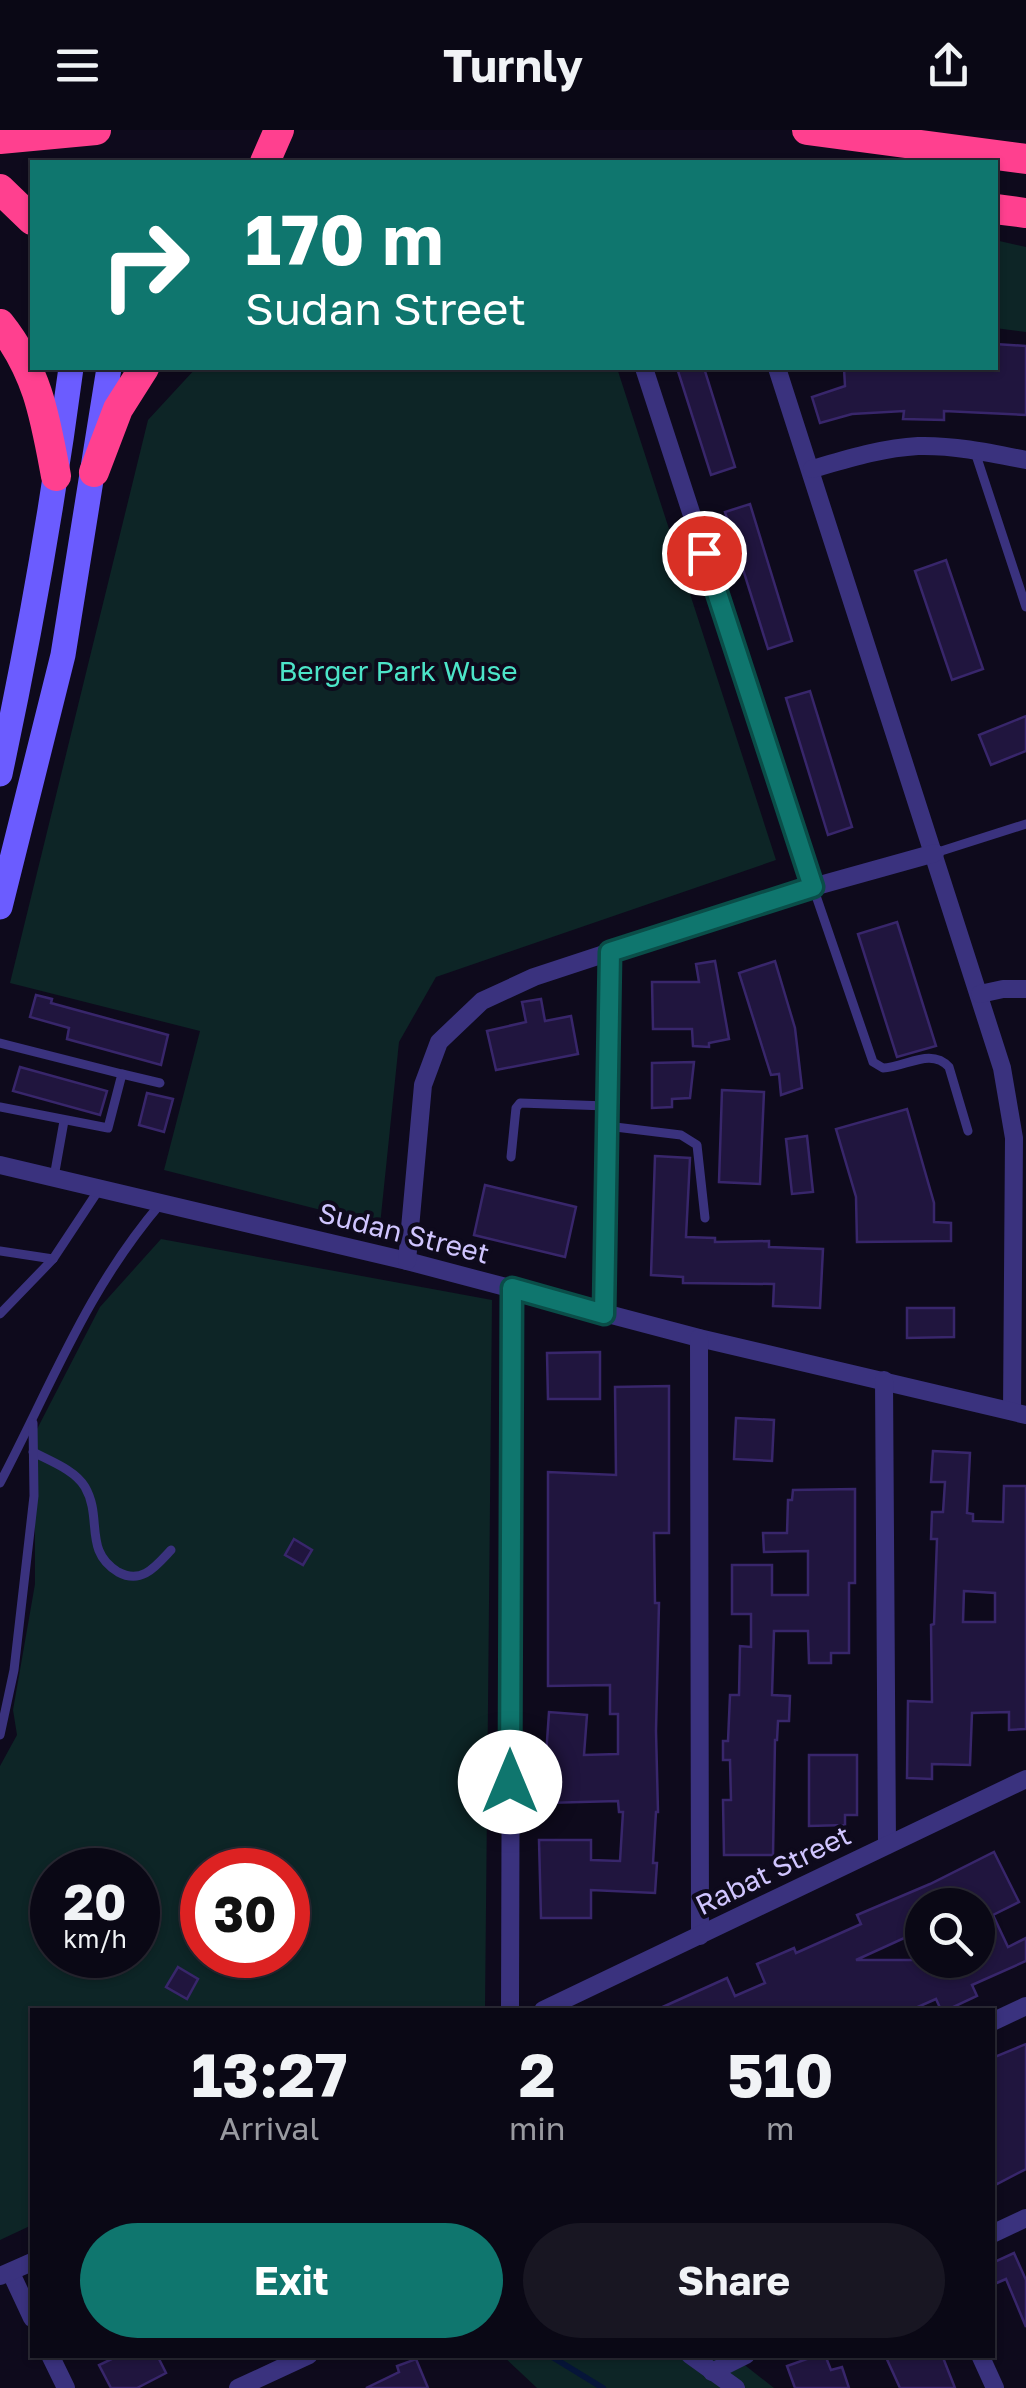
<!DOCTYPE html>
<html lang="en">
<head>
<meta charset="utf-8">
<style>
	:root { --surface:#0a0815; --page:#181622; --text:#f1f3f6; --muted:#999aa0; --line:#2a2934; --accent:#0f766e }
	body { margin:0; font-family:"Golos Text",sans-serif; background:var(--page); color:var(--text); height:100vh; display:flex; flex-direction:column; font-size:38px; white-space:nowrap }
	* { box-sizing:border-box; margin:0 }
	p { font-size:32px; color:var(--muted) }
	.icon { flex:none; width:55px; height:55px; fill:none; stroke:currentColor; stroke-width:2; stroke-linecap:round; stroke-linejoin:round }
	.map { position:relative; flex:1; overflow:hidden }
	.panel { position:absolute; left:30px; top:1878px; width:965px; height:350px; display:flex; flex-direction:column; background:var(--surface); border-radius:0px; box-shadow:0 2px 8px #0004,0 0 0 2px var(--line) }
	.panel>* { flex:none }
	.banner { position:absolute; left:30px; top:30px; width:968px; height:210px; border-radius:0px; box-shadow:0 2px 8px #0004,0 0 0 2px var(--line); background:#0f766e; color:#fff; overflow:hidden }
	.controls { position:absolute; left:905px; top:1758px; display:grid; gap:20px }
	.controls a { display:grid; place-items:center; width:90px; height:90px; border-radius:50%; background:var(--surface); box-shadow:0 2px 8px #0004,0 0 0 2px var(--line); font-size:50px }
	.speed { position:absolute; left:30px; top:1718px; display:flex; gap:20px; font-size:50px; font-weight:700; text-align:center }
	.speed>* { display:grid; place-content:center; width:130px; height:130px; border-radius:50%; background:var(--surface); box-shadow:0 2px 8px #0004,0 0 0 2px var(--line); line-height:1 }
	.speed small { font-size:25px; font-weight:400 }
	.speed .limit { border:15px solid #d22; background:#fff; color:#111 }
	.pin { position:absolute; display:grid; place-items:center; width:85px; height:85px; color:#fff; margin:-42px; border:5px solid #fff; border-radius:50%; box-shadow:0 2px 10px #0007 }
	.me { position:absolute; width:110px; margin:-55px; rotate:0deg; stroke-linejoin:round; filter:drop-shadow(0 0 8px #0008) }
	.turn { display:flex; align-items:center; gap:35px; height:210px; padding:0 50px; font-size:45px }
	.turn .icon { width:130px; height:130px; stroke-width:2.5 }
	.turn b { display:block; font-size:70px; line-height:85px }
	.eta { display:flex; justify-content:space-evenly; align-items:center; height:170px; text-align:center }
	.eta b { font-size:60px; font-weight:700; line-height:70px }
	.cta { display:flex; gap:20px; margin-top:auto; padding:20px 50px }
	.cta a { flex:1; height:115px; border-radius:60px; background:var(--accent); color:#fff; font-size:40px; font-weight:700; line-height:115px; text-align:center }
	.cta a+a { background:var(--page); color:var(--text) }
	header { display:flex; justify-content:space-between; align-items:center; height:130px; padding:0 50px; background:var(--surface); font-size:45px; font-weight:700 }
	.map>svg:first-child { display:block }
	.green { fill:#0d2526; fill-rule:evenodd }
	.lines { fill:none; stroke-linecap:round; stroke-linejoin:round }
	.stream { stroke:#061539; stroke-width:6 }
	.building { fill:#20153e; stroke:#38266b; stroke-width:2.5; fill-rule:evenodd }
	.lane { stroke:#3a327e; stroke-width:9 }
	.street { stroke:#3a327e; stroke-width:18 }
	.secondary { stroke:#6b5cff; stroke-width:25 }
	.highway { stroke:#ff408f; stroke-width:30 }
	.route-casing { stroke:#0a4d48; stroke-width:25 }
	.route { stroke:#0f766e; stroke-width:18 }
	.labels { text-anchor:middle; stroke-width:8; stroke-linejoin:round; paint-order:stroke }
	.park-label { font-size:28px; fill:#4ce4c8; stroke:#0e0a1c }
	.street-label { font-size:28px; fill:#d0c5ff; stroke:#0e0a1c }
</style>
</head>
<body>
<header><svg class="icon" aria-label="menu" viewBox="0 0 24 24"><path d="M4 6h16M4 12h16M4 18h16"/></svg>Turnly<svg class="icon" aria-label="share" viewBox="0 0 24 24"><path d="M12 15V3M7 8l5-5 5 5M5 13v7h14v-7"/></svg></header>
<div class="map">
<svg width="1026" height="2258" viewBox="0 0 1026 2258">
	<rect width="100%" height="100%" fill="#0e0a1c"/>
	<g class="green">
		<polygon points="995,110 1026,117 1026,202 995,198"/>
		<polygon points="196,238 617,238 776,730 436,847 399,912 380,1095 164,1040 200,901 10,853 148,290"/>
		<path d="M 161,1109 L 492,1170 L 485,1880 L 32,1880 L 32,2095 L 0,2110 L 0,1636 L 17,1605 L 13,1580 L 35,1454 L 35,1303 L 100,1177 ZM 52,1740 L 138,1740 L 138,1825 L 52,1825 ZM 202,1740 L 288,1740 L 288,1825 L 202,1825 Z"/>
		<polygon points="502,2225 732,2225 774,2258 537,2258"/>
	</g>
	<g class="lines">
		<polyline class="stream" points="549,2225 603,2258"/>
	</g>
	<g class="building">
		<polygon points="995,214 1026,216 1026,285 944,281 944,290 903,289 904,281 852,284 820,293 812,267 845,256 844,238 995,238"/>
		<polygon points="677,238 704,238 735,337 711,345"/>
		<polygon points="750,374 792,511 768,519 725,382"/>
		<polygon points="946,430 983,539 952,550 915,441"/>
		<polygon points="810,561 852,697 828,705 786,568"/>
		<polygon points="1026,586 1026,621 991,635 979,605"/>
		<polygon points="897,792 936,916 897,927 858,804"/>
		<polygon points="715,831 729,909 709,913 709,917 693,916 692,899 653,899 652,852 699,852 696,834"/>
		<polygon points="775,831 795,898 802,958 781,965 779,944 771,945 739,843"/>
		<polygon points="36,865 52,869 51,873 168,905 161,935 67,909 69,898 30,887"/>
		<polygon points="541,869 545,891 571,886 578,924 496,940 487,901 526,892 522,872"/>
		<polygon points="694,932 690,968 672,969 672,977 652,978 652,933"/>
		<polygon points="20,937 107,961 100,985 13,961"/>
		<polygon points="722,960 764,962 760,1054 719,1052"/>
		<polygon points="147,963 173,969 164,1002 139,995"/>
		<polygon points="907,979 934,1073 934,1092 951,1093 951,1111 857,1112 856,1067 836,999"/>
		<polygon points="807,1006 813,1062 792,1064 786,1009"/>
		<polygon points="655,1026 690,1028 686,1107 715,1108 715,1112 769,1111 769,1117 823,1119 820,1178 773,1176 774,1154 683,1153 683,1147 651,1145"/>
		<polygon points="485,1055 576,1077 565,1127 474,1105"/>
		<polygon points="907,1178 954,1178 954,1207 907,1208"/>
		<polygon points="600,1222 600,1269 548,1269 547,1223"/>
		<polygon points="669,1256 669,1403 654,1403 655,1473 659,1473 656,1601 658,1682 656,1682 653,1733 657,1733 655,1763 591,1760 591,1788 541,1788 539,1710 591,1710 591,1730 620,1731 623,1682 619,1682 618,1671 545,1673 543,1626 546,1626 549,1582 587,1585 584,1625 618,1624 618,1584 610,1584 610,1555 548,1556 548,1342 616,1345 615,1257"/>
		<polygon points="736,1288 774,1290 772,1331 734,1329"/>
		<path d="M 933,1321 L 970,1323 L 967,1383 L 973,1384 L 973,1391 L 1003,1392 L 1004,1356 L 1026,1356 L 1026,1599 L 1009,1600 L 1009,1582 L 972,1583 L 970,1635 L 932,1634 L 932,1649 L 907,1648 L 908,1571 L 932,1572 L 931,1495 L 934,1494 L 937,1409 L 931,1409 L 932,1382 L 943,1382 L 945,1352 L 931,1352 ZM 964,1461 L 995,1463 L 995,1492 L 963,1492 Z"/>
		<polygon points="855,1359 855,1453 849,1453 849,1523 831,1523 831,1533 809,1533 808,1501 774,1501 772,1565 790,1566 789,1591 778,1591 777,1610 775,1610 773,1725 724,1725 723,1670 731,1670 730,1630 723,1630 723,1611 728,1611 730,1565 739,1565 740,1516 751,1517 751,1484 732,1484 732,1435 772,1435 772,1465 808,1465 808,1421 764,1422 763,1403 787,1403 788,1370 792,1370 793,1360"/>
		<polygon points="294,1409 312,1420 303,1435 285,1425"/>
		<polygon points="809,1625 857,1625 857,1685 845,1685 845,1695 809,1696"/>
		<path d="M 994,1722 L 1019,1772 L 993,1785 L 1008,1817 L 1026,1808 L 1026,1831 L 972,1855 L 977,1866 L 947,1880 L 941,1880 L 936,1869 L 911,1880 L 656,1880 L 727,1848 L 735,1866 L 765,1853 L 757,1834 L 794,1818 L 796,1823 L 861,1794 L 857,1785 L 930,1754 ZM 922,1775 L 978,1775 L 978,1830 L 856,1830 L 922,1800 Z"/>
		<polygon points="178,1837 198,1849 187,1869 166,1857"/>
		<polygon points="1026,1914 1026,2039 997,2054 992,2045 992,1928"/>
		<polygon points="1014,2123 1026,2150 1026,2197 1006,2149 992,2155 992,2133"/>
		<polygon points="120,2225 157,2225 166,2243 137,2258 111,2258 99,2235"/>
		<polygon points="818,2225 825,2225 831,2240 842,2237 849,2258 795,2258 787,2236"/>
		<polygon points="885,2225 942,2225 955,2258 900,2258"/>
		<polygon points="416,2229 428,2258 366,2258 399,2242 397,2236"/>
	</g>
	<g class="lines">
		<g class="lane">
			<polyline points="975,322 1026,477"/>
			<polyline points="935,723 1026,694"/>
			<path d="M 813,757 L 873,932 L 883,938 C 906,937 931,917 949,937 L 968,1001"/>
			<polyline points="0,913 122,944 108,998 0,977"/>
			<polyline points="122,944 160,953"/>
			<polyline points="607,996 681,1005 697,1015 705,1088"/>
			<polyline points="511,1027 516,978 520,973 607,976"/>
			<polyline points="54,1047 64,991"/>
			<polyline points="0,1121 53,1129"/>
			<polyline points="0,1184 53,1129 100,1058"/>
			<path d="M 33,1322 C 50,1331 75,1340 85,1357 C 103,1388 83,1421 118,1442 C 142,1455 156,1436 171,1420"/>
			<path d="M 0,1353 C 53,1252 86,1161 161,1073"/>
			<polyline points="0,1605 14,1540 34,1366 33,1293"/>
		</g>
		<g class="street">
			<polyline points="644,238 813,757"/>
			<polyline points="777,238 1002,938 1014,1008 1012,1281"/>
			<path d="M 812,339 C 847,329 882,318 918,316 C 954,315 991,323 1026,330"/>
			<polyline points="980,864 1003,859 1026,859"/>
			<polyline points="0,1035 407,1131 699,1208 1026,1285"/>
			<polyline points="407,1131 423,955 439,912 482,871 534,847 610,822 813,757 935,723"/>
			<polyline points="605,1184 610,822"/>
			<polyline points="699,1208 700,1806"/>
			<polyline points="884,1250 887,1715"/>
			<polyline points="510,1880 512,1158"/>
			<polyline points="543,1880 1026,1649"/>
			<polyline points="992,1892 1026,1876"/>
			<polyline points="992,2104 1026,2088"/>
			<polyline points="11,2143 32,2188"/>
			<polyline points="0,2146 32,2132"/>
			<polyline points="50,2225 66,2258"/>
			<polyline points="690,2225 736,2258"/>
			<polyline points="980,2225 995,2258"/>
			<polyline points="712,2242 746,2225"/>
			<polyline points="238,2258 309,2225"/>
		</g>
		<g class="secondary">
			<path d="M 0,644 C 29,509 53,374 71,238"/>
			<polyline points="0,777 63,525 109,238"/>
		</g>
		<g class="highway">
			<polyline points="807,0 1026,29"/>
			<polyline points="0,9 96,0"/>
			<polyline points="265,32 279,0"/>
			<polyline points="0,59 32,90"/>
			<polyline points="995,79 1026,83"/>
			<path d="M 0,194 C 38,242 45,287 56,346"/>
			<polyline points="94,342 118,279 144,238"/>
		</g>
	</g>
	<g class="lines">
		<g class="route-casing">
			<polyline id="route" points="510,1652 512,1158 604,1184 610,822 813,757 704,423"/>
		</g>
		<use href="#route" class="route"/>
	</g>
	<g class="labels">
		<g class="park-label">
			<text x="398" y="551">Berger Park Wuse</text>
		</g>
		<g class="street-label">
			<text transform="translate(404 1103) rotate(14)" y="10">Sudan Street</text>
			<text transform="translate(773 1740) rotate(-26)" y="10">Rabat Street</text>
		</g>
	</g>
</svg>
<div class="controls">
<a><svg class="icon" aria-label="search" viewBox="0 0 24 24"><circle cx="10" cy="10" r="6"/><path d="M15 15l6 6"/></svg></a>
</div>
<div class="speed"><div>20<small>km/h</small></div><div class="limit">30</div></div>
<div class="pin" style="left:704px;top:423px;background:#d93025"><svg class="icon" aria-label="arrive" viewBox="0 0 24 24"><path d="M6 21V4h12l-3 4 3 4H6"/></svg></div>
<svg class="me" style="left:510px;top:1652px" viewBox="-20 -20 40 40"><circle r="19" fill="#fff"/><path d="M0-13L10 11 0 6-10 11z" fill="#0f766e"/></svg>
<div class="banner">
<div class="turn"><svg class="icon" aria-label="right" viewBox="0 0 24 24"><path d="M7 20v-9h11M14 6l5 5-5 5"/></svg><div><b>170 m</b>Sudan Street</div></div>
</div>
<section class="panel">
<div class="eta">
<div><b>13:27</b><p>Arrival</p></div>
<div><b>2</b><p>min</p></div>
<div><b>510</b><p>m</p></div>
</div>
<div class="cta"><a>Exit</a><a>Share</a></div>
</section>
</div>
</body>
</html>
